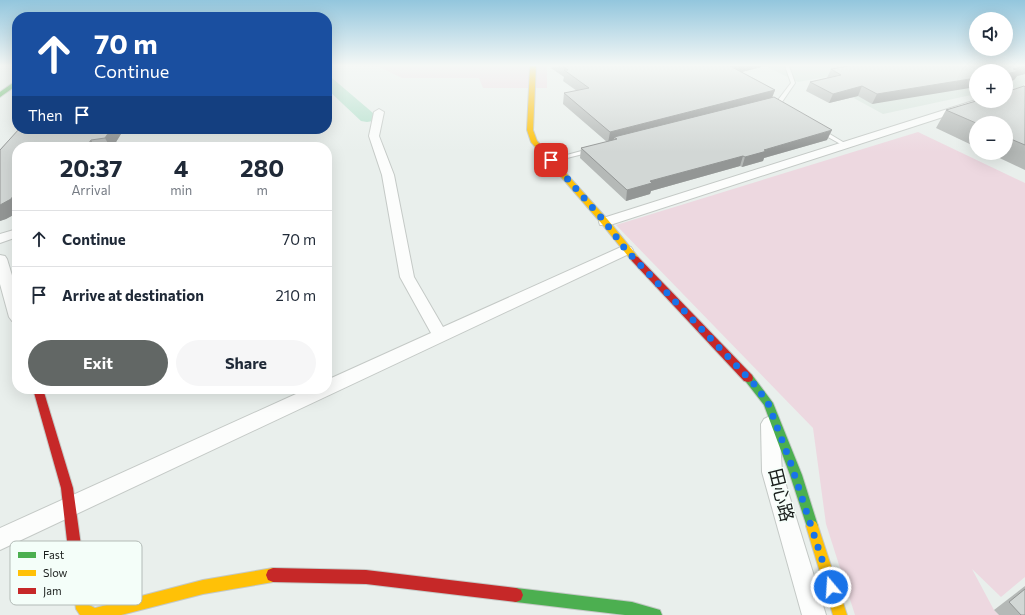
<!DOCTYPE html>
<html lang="en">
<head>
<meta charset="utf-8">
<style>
	:root { --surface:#fff; --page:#f6f6f7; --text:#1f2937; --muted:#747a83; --line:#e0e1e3; --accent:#626765 }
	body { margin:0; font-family:Commissioner,"Noto Sans SC",sans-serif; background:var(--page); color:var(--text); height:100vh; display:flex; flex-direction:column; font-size:15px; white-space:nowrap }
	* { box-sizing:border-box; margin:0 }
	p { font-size:13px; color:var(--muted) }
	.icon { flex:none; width:22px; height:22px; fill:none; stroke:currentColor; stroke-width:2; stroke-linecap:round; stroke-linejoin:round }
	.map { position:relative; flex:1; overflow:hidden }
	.side { position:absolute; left:12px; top:142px; width:320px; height:252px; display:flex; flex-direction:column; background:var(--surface); border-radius:16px; box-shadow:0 4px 16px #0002 }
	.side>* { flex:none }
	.top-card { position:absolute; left:12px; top:12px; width:320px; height:122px; border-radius:16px; box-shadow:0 4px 16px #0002; background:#1a4fa0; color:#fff; overflow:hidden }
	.buttons { position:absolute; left:969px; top:12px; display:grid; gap:8px }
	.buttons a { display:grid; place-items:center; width:44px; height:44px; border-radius:50%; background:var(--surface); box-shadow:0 4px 16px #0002; font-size:20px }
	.pin { position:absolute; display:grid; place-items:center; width:34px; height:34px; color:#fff; margin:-17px; border-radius:8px; box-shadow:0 2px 6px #0006 }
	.me { position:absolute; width:44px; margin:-22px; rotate:342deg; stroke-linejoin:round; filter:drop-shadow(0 0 3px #0008) }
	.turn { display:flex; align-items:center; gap:14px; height:84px; padding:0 16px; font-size:18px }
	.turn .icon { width:52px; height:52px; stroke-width:2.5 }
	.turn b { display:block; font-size:28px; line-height:34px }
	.then { display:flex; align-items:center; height:38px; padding:0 16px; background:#0003; gap:8px; font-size:15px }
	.eta { display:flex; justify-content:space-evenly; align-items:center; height:68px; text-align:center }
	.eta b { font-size:24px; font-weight:700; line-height:28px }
	.button { display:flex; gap:8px; margin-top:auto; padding:8px 16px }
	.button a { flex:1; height:46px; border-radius:24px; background:var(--accent); color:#fff; font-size:16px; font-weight:700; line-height:46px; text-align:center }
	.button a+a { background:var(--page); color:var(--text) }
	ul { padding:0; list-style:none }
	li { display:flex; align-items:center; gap:12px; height:56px; padding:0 16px; border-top:1px solid var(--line) }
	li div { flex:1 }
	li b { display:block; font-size:15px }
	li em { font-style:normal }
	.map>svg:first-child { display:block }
	.built { fill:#d7e4dd }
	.green { fill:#edd8e0 }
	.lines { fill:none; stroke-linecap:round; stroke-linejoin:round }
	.river { fill:#b4e0cc; fill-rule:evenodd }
	.lane-casing { stroke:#c4c9c6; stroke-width:2 }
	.street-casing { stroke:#c4c9c6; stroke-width:2 }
	.fast-casing { stroke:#c4c9c6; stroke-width:2 }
	.slow-casing { stroke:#c4c9c6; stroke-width:2 }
	.jam-casing { stroke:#c4c9c6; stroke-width:2 }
	.lane { fill:#fcfdfc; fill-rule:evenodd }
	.street { fill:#fcfdfc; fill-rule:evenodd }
	.fast { fill:#4caf50; fill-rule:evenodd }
	.slow { fill:#ffc107; fill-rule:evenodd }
	.jam { fill:#c62828; fill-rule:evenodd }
	.wall { fill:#b5b9b7 }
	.shaded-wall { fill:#939695 }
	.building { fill:#d2d7d5; stroke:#939695 }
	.route { stroke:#1a73e8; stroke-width:7; stroke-dasharray:0 12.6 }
	.labels { text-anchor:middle; stroke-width:3; stroke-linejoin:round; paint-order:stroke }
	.near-street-label { font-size:18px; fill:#1a1e1c; stroke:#f4fef9 }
	.key { fill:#f4fef9; stroke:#b3bbb7; stroke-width:1 }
	.key-label { font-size:11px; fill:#1a1e1c }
</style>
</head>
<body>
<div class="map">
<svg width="1025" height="615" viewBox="0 0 1025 615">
	<rect width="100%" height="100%" fill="#e9efec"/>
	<polygon class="built" points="765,66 1025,66 1025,84 1023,85 1025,85 1025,91 1013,87 1006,88 1006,71 976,71 976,94 883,114 819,79 875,68 798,82"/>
	<g class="green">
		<polygon points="377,66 547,66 547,88 483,88 479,78 402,78"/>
		<polygon points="918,132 1025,183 1025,577 1001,597 972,569 994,610 999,615 855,615 826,524 813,428 616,225"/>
	</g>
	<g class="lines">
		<polygon class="river" points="327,76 332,78 373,113 375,117 373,121 367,122 361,121 327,89"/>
		<g class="lane-casing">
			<g id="lane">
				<polygon points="785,66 789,66 795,83 782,102 770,104 770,102 778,100 791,83"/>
				<polygon points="819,130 823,130 848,145 844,146 819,132"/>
				<polygon points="589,149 591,150 591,152 551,162 548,160"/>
			</g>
		</g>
		<g class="street-casing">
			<g id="street">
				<polygon points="976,100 988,101 986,103 610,225 600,225 599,222 600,219"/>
				<polygon points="379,109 384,112 379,136 394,175 414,277 443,327 621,247 626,246 631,247 633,250 631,253 0,550 0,528 307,389 327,389 327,380 431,333 400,277 382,175 369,136 374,112"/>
				<polygon points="17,229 17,237 0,243 0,234"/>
				<polygon points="0,255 5,256 7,259 17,292 17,322 12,321 9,317 0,284"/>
				<polygon points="770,416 776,419 779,424 782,472 826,615 802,615 762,472 761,424 764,419"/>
			</g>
		</g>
		<g class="fast-casing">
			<g id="fast">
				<polygon points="17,80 17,85 0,97 0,92"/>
				<polygon points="748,374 752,375 773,403 802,475 818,526 816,530 812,532 808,530 790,475 764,405 743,378 744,375"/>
				<polygon points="516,588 632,602 660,610 662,615 625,615 516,602 511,600 509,595 511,590"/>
			</g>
		</g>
		<g class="slow-casing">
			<g id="slow">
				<polygon points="530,66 536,66 533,130 537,141 608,220 638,257 639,259 638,261 632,261 602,224 531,142 527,130"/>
				<polygon points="812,520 816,522 818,526 847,615 833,615 806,526 808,522"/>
				<polygon points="77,560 82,562 84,567 89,605 95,608 203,580 273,568 278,570 280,575 278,580 273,582 203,594 121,615 80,615 76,609 70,567 72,562"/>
			</g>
		</g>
		<g class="jam-casing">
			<g id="jam">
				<polygon points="635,256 638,257 752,375 753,378 752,381 748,382 744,381 632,261 631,259 632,257"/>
				<polygon points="33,389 43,389 73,488 84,567 82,572 77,574 72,572 70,567 61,488"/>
				<polygon points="273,568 366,570 516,588 521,590 523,595 521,600 516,602 366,584 273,582 268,580 266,575 268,570"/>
			</g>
		</g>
		<use href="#lane" class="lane"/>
		<use href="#street" class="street"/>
		<use href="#fast" class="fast"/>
		<use href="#slow" class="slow"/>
		<use href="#jam" class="jam"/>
	</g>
	<g class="wall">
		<polygon points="552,66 761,66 761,67 742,72 775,90 772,98 827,140 764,158 763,161 742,167 740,166 651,191 650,194 626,201 580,158 581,148 607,142 563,104 564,93 577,91 563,81 564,77 551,68"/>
		<polygon points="834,66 1025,66 1025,74 1017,76 1014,80 1006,82 1006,71 872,104 858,96 829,103 806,91 810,82 827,78 831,69 838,68"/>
		<polygon points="1025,87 1025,170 989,153 1006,153 1006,123 976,123 976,147 936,128 946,110"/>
		<polygon points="19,129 124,129 113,147 17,147 17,213 6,219 0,221 0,150"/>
		<polygon points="1025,586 1025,615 999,615 994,610"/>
	</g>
	<g class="shaded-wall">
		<polygon points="729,66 761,66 761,67 726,76"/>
		<polygon points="1025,66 1025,74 1017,76 1014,80 1006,82 1006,74 1013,69"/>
		<polygon points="976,78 976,87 872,104 877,94"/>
		<polygon points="862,86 858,96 829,103 833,94"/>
		<polygon points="775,90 771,100 617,139 614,137 614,141 608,143 610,132"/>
		<polygon points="111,129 124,129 113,147 110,147 105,138"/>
		<polygon points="832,130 827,140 764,158 763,161 742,167 745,157 764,150"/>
		<polygon points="91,140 95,147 86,147"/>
		<polygon points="743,156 740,166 651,191 650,194 626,201 627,190 650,181"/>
		<polygon points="17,195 17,213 6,219 0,221 0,205 13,196"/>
	</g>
	<g class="building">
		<polygon points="563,66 730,66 775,90 610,132 564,93 589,88 564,70 568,70"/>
		<polygon points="849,66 1025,66 1013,69 1019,71 1006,74 1006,71 976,71 976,78 877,94 862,86 833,94 810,82 841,75 831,69"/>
		<polygon points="1024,86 1025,87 1025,145 1006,137 1006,123 976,123 946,110 976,101 1006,101 1006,92"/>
		<polygon points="774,97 832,130 764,150 767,151 745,157 743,156 650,181 652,183 627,190 581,148 617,139 614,137"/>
		<polygon points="19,129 111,129 105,138 91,140 86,147 17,147 17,195 13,196 11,199 0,205 0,150"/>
		<polygon points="1025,589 1025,615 1021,615 1009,602"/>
	</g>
	<linearGradient id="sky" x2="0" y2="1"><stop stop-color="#93c6dd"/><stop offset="0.43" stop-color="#f5f8f6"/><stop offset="1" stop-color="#f5f8f6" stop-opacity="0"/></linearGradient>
	<rect width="1025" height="152" fill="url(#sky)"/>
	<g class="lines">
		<polyline class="route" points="551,160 605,222 626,250 755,385 768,403 790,461 831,587"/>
	</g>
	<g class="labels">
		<g class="near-street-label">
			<text transform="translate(781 495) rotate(76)" y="6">田心路</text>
		</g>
	</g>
	<rect x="10" y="541" width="132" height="64" rx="6" class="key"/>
	<rect x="18" y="552" width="18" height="6" fill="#4caf50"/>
	<rect x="18" y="570" width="18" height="6" fill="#ffc107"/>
	<rect x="18" y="588" width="18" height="6" fill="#c62828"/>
	<g class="key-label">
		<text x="43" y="559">Fast</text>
		<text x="43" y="577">Slow</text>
		<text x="43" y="595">Jam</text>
	</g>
</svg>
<div class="buttons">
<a><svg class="icon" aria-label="sound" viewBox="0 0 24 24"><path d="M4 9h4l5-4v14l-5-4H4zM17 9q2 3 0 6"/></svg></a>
<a>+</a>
<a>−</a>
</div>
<div class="pin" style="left:551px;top:160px;background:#d93025"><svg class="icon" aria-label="arrive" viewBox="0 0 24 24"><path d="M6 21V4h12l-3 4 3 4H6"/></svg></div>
<svg class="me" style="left:831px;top:587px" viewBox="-20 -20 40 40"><circle r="17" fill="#1a73e8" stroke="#fff" stroke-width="3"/><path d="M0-11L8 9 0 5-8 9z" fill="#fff"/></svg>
<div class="top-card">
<div class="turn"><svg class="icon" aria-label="ahead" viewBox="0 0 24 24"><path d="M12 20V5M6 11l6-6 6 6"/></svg><div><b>70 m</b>Continue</div></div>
<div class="then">Then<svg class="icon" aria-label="arrive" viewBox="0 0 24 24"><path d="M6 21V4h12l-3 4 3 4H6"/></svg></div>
</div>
<section class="side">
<div class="eta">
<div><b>20:37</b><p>Arrival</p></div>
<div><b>4</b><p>min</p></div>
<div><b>280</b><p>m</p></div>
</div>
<ul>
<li><svg class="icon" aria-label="ahead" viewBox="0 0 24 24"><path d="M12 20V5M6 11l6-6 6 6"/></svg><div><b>Continue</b></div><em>70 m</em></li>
<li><svg class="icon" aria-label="arrive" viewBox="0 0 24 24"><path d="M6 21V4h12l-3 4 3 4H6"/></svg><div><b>Arrive at destination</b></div><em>210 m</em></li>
</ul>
<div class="button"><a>Exit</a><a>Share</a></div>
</section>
</div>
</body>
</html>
